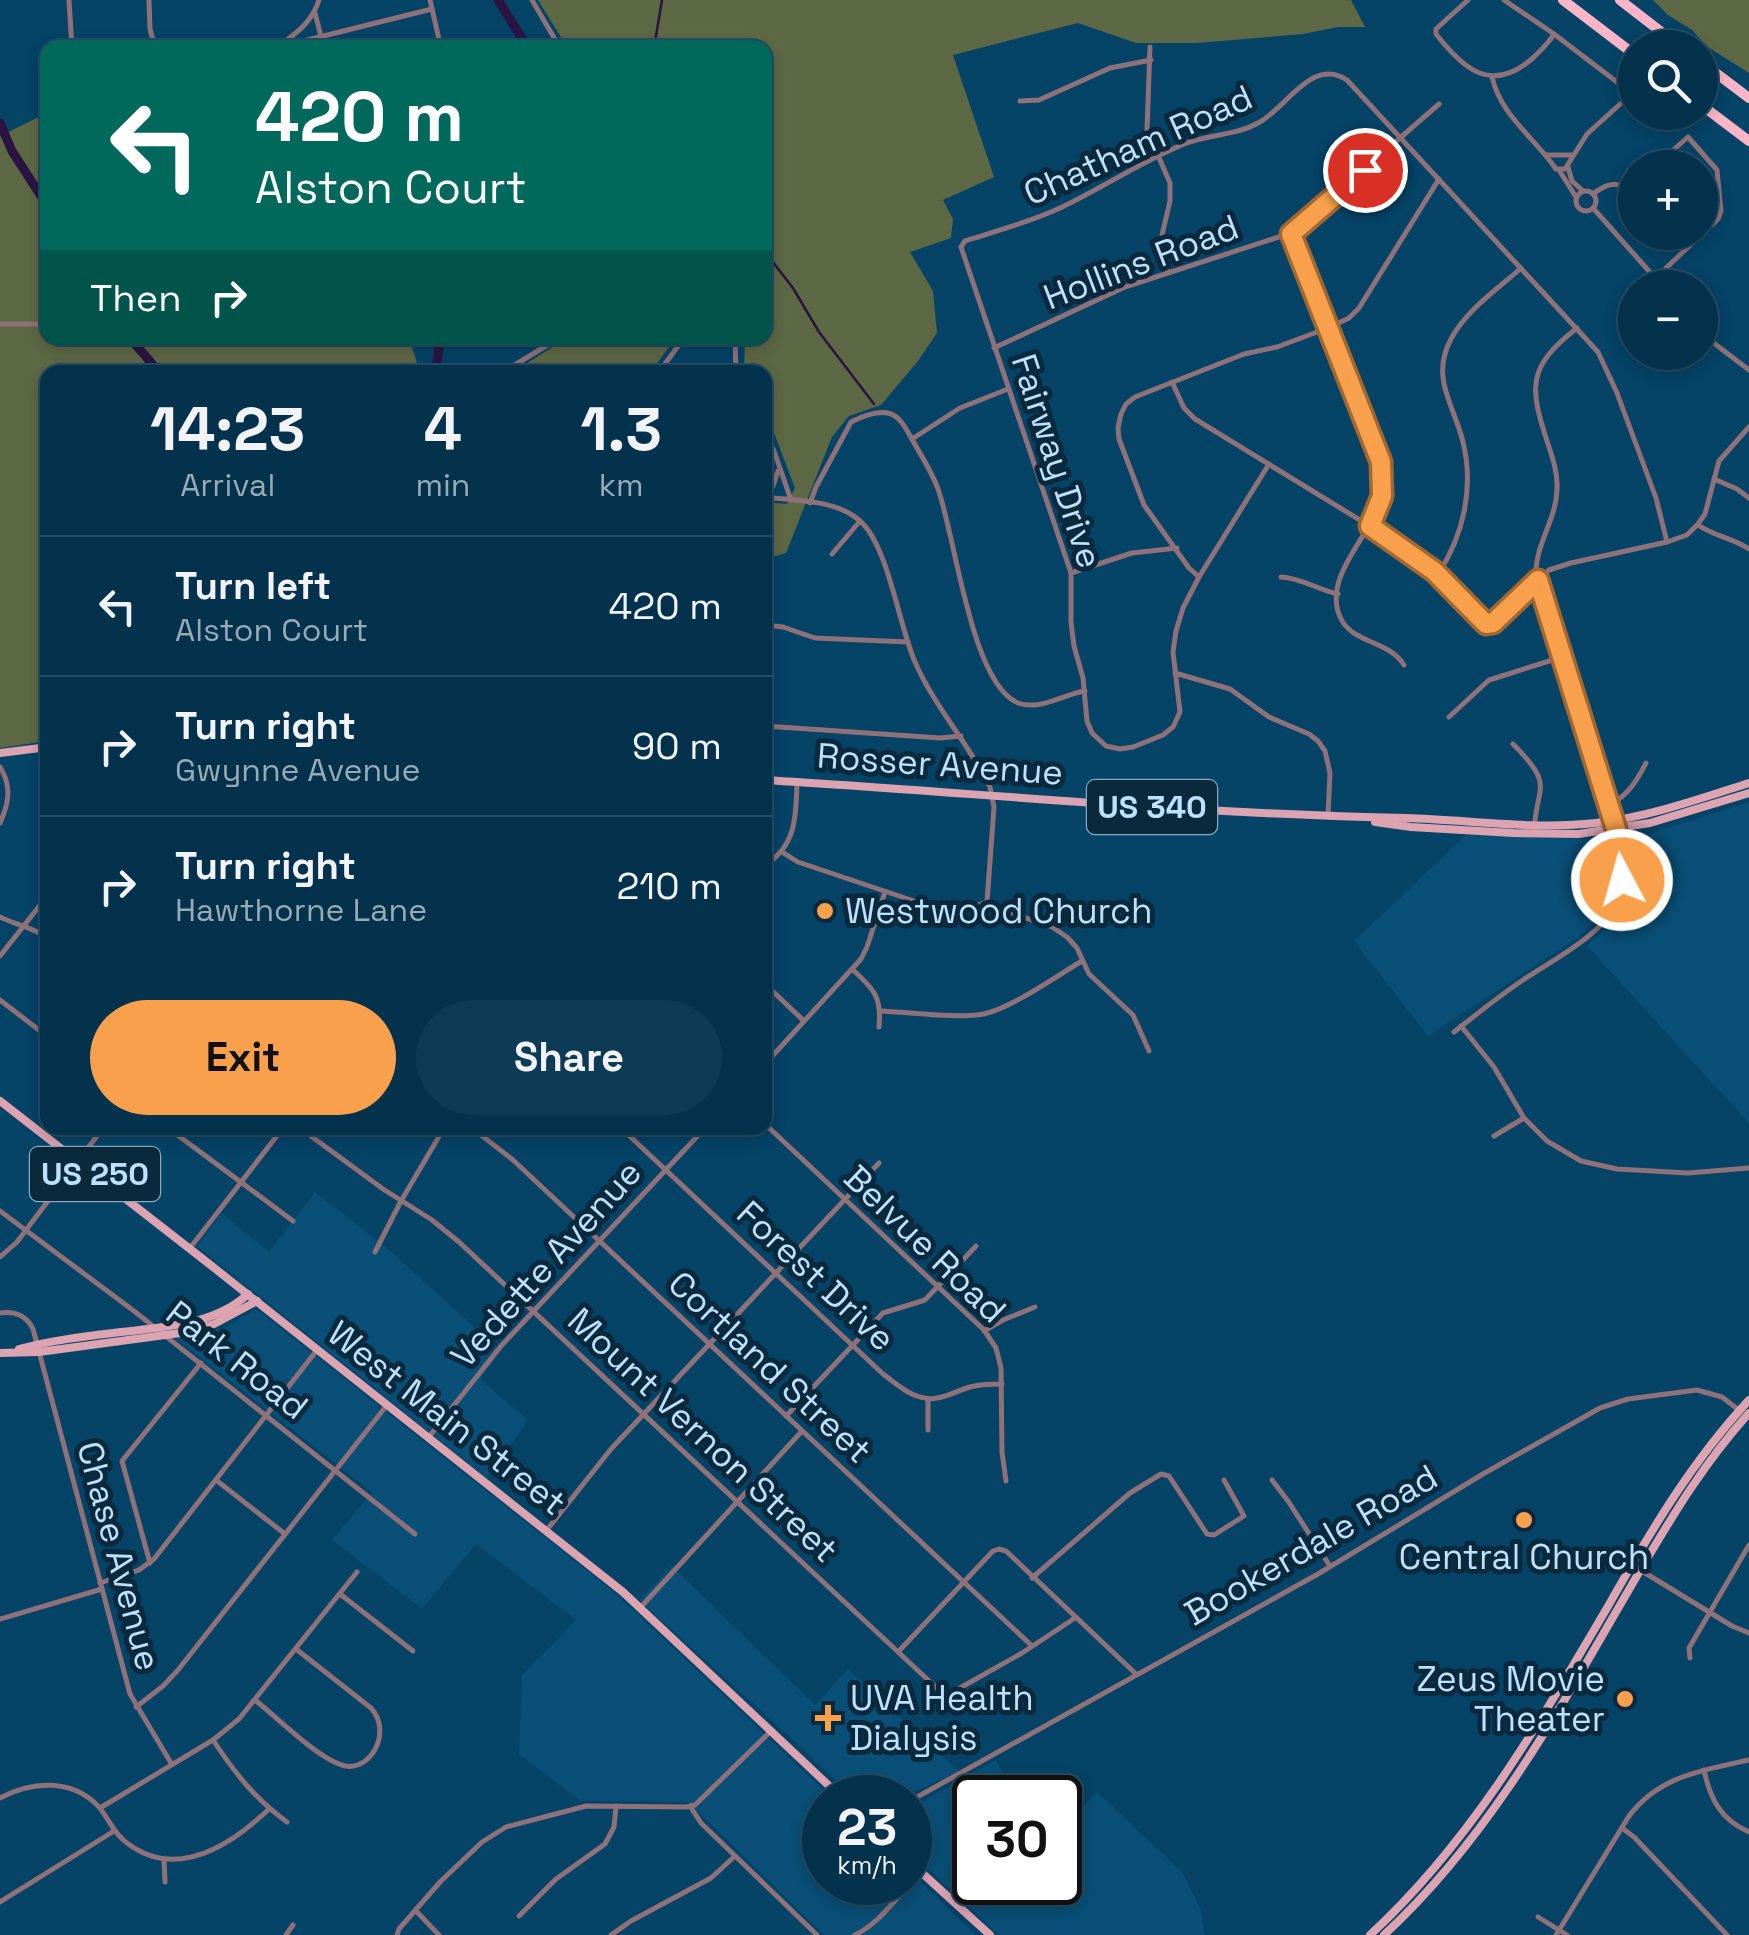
<!DOCTYPE html>
<html lang="en">
<head>
<meta charset="utf-8">
<style>
	:root { --surface:#04324d; --page:#0d3a54; --text:#f1f3f6; --muted:#97aab6; --line:#254d65; --accent:#f8a04b }
	body { margin:0; font-family:"Space Grotesk",sans-serif; background:var(--page); color:var(--text); height:100vh; display:flex; flex-direction:column; font-size:38px; white-space:nowrap }
	* { box-sizing:border-box; margin:0 }
	p { font-size:32px; color:var(--muted) }
	.icon { flex:none; width:55px; height:55px; fill:none; stroke:currentColor; stroke-width:2; stroke-linecap:round; stroke-linejoin:round }
	.map { position:relative; flex:1; overflow:hidden }
	.sheet { position:absolute; left:40px; top:365px; width:732px; height:770px; display:flex; flex-direction:column; background:var(--surface); border-radius:20px; box-shadow:0 5px 15px #0003,0 0 0 2px var(--line) }
	.sheet>* { flex:none }
	.banner { position:absolute; left:40px; top:40px; width:732px; height:305px; border-radius:20px; box-shadow:0 5px 15px #0003,0 0 0 2px var(--line); background:#00695c; color:#fff; overflow:hidden }
	.buttons { position:absolute; left:1618px; top:30px; display:grid; gap:20px }
	.buttons a { display:grid; place-items:center; width:100px; height:100px; border-radius:50%; background:var(--surface); box-shadow:0 5px 15px #0003,0 0 0 2px var(--line); font-size:50px }
	.speed { position:absolute; left:802px; top:1775px; display:flex; gap:20px; font-size:50px; font-weight:700; text-align:center }
	.speed>* { display:grid; place-content:center; width:130px; height:130px; border-radius:50%; background:var(--surface); box-shadow:0 5px 15px #0003,0 0 0 2px var(--line); line-height:1 }
	.speed small { font-size:25px; font-weight:400 }
	.speed .limit { border:5px solid #111; border-radius:15px; background:#fff; color:#111 }
	.pin { position:absolute; display:grid; place-items:center; width:85px; height:85px; color:#fff; margin:-42px; border:5px solid #fff; border-radius:50%; box-shadow:0 2px 10px #0007 }
	.me { position:absolute; width:110px; margin:-55px; rotate:354deg; stroke-linejoin:round; filter:drop-shadow(0 0 8px #0008) }
	.turn { display:flex; align-items:center; gap:35px; height:210px; padding:0 50px; font-size:45px }
	.turn .icon { width:130px; height:130px; stroke-width:2.5 }
	.turn b { display:block; font-size:70px; line-height:85px }
	.then { display:flex; align-items:center; height:95px; padding:0 50px; background:#0003; gap:20px; font-size:38px }
	.eta { display:flex; justify-content:space-evenly; align-items:center; height:170px; text-align:center }
	.eta b { font-size:60px; font-weight:600; line-height:70px }
	.action { display:flex; gap:20px; margin-top:auto; padding:20px 50px }
	.action a { flex:1; height:115px; border-radius:60px; background:var(--accent); color:#111; font-size:40px; font-weight:600; line-height:115px; text-align:center }
	.action a+a { background:var(--page); color:var(--text) }
	ul { padding:0; list-style:none }
	li { display:flex; align-items:center; gap:30px; height:140px; padding:0 50px; border-top:2px solid var(--line) }
	li div { flex:1 }
	li b { display:block; font-size:38px }
	li em { font-style:normal }
	.map>svg:first-child { display:block }
	.built { fill:#094f77 }
	.green { fill:#5d6845 }
	.lines { fill:none; stroke-linecap:round; stroke-linejoin:round }
	.stream { stroke:#2a1542; stroke-width:2.5 }
	.river { stroke:#2a1542; stroke-width:9 }
	.minor { stroke:#8f7279; stroke-width:5 }
	.major { stroke:#dca3b1; stroke-width:8 }
	.highway { stroke:#fab6c7; stroke-width:10 }
	.route-casing { stroke:#a16831; stroke-width:25 }
	.route { stroke:#f8a04b; stroke-width:18 }
	.poi-dot { fill:#f8a04b; stroke:#0a293d; stroke-width:4 }
	.labels { text-anchor:middle; stroke-width:10; stroke-linejoin:round; paint-order:stroke }
	.shield { fill:#0a293d; stroke:#87a9c2; stroke-width:2.5 }
	.shield-label { font-size:32px; font-weight:bold; fill:#bde0fb }
	.street-label { font-size:35px; fill:#bde0fb; stroke:#0a293d }
	.poi-label { font-size:35px; fill:#bde0fb; stroke:#0a293d; text-anchor:start }
</style>
</head>
<body>
<div class="map">
<svg width="1749" height="1935" viewBox="0 0 1749 1935">
	<rect width="100%" height="100%" fill="#054367"/>
	<g class="built">
		<polygon points="1749,802 1749,1123 1587,946 1608,926 1625,890 1630,840"/>
		<polygon points="1466,835 1578,839 1608,837 1613,841 1614,850 1616,879 1614,890 1605,911 1576,939 1428,1036 1354,941"/>
		<polygon points="315,1192 387,1248 501,1351 480,1379 528,1420 487,1478 197,1246 222,1213 269,1252"/>
		<polygon points="256,1309 614,1592 831,1797 825,1798 825,1882 910,1882 910,1872 976,1935 824,1935 688,1802 580,1801 519,1754 522,1675 576,1620 476,1544 422,1609 332,1540 372,1492 175,1338 226,1327"/>
		<polygon points="672,1566 815,1705 848,1669 959,1771 903,1797 853,1797 788,1735 639,1600"/>
		<polygon points="996,1760 1016,1797 975,1798 975,1882 1060,1882 1060,1830 1097,1792 1182,1872 1201,1909 1204,1935 999,1935 910,1852 910,1808"/>
	</g>
	<g class="green">
		<polygon points="538,0 1351,0 1365,27 1338,27 1303,34 1197,43 1136,43 1078,23 953,55 994,177 943,200 953,219 951,238 910,252 933,291 937,333 918,361 881,405 849,416 832,437 786,553 765,559 765,502 787,504 795,488 774,433 765,422 765,372 744,372 745,338 765,338 765,48 567,47"/>
		<polygon points="1653,0 1749,0 1749,73 1706,46 1692,30 1668,15"/>
		<polygon points="47,113 48,338 409,338 420,372 48,372 47,741 0,748 0,136"/>
		<polygon points="567,338 676,338 655,366 645,372 513,372"/>
	</g>
	<g class="lines">
		<g class="stream">
			<polyline points="654,48 662,0"/>
			<polyline points="765,252 793,288 819,332 874,404"/>
		</g>
		<g class="river">
			<polyline points="498,0 528,48"/>
			<polyline points="0,123 12,151 48,207"/>
			<polyline points="130,338 159,372"/>
			<polyline points="436,372 440,338"/>
		</g>
		<g class="minor">
			<polyline points="69,0 72,48"/>
			<polyline points="149,0 150,29 155,48"/>
			<polyline points="430,0 441,48"/>
			<polyline points="532,0 560,48"/>
			<path d="M 1468,0 L 1436,29 L 1436,34 C 1464,70 1492,94 1533,58 C 1541,50 1548,44 1554,34 L 1504,0"/>
			<polyline points="315,13 324,48"/>
			<path d="M 284,42 C 300,31 313,19 319,0"/>
			<polyline points="1150,47 1147,130 1170,183 1170,201 1162,235 1168,272"/>
			<polyline points="275,48 432,9"/>
			<path d="M 1492,77 C 1501,116 1534,137 1556,169 L 1565,169 L 1587,134 L 1629,96 L 1630,92 L 1554,34"/>
			<polyline points="1020,101 1039,100 1110,68 1151,60"/>
			<polyline points="1546,155 1572,155"/>
			<polyline points="1568,167 1572,181 1582,190"/>
			<polyline points="1653,168 1688,137 1717,170 1721,211 1718,219 1666,268"/>
			<polyline points="1559,170 1576,197"/>
			<circle cx="1586" cy="201" r="10"/>
			<path d="M 1593,194 C 1610,181 1620,180 1635,197"/>
			<polyline points="1593,208 1664,288"/>
			<polyline points="1668,232 1685,250"/>
			<path d="M 1291,233 L 1383,471 C 1383,485 1382,497 1377,510 C 1364,542 1322,581 1341,619 C 1354,644 1388,640 1404,665"/>
			<polyline points="0,324 48,324"/>
			<polyline points="1700,328 1715,344 1749,370"/>
			<polyline points="735,338 736,372"/>
			<polyline points="994,348 1125,287 1291,233 1439,104"/>
			<polyline points="503,372 559,338"/>
			<polyline points="659,372 684,338"/>
			<polyline points="1172,382 1184,408 1195,419 1399,544 1434,571 1486,624 1493,623 1549,570 1571,563 1667,542 1687,535 1698,524 1705,514 1719,461 1749,427"/>
			<polyline points="765,433 774,451 791,500"/>
			<polyline points="912,439 960,408 1008,389"/>
			<path d="M 1269,464 L 1199,577 L 1183,608 L 1176,631 L 1173,652 L 1180,712 L 1173,727 L 1163,735 L 1133,747 L 1120,749 L 1106,746 L 1092,733 L 1087,721 L 1083,678 L 1074,646 L 1071,622 L 1071,573 L 961,247 L 965,241 C 997,231 1030,222 1060,208 C 1102,188 1141,162 1184,144 C 1208,134 1235,136 1258,123 C 1286,109 1312,56 1347,80 L 1598,352 L 1617,393 L 1656,498 L 1667,542"/>
			<polyline points="1714,479 1737,489 1749,498"/>
			<polyline points="765,492 773,486 778,471"/>
			<path d="M 765,497 C 795,501 836,499 860,521 C 888,545 899,626 915,662 C 934,706 969,744 990,787 L 994,807 L 987,902"/>
			<path d="M 810,503 L 816,487 L 851,422 C 861,417 877,411 888,413 C 901,416 907,431 913,441 C 922,457 932,472 938,489 C 955,535 971,684 1018,703 C 1040,711 1064,694 1085,691"/>
			<path d="M 1698,525 C 1714,536 1732,538 1749,549"/>
			<polyline points="832,554 860,521"/>
			<polyline points="1071,573 1132,553 1177,548"/>
			<path d="M 1438,574 C 1464,535 1474,487 1463,442 C 1454,405 1430,378 1451,339 C 1466,310 1498,289 1521,268"/>
			<polyline points="1199,577 1189,568 1144,505 1119,439 1118,428 1121,414 1126,404 1135,397 1244,354 1277,347 1328,328 1349,318 1359,308 1439,179"/>
			<path d="M 1281,577 C 1301,578 1319,590 1338,594"/>
			<polyline points="765,625 783,627 815,638 908,642"/>
			<polyline points="1175,673 1230,689 1269,717 1309,734 1318,741 1325,751 1330,773 1328,815"/>
			<polyline points="1449,717 1489,680 1562,657"/>
			<polyline points="765,726 940,738 961,736"/>
			<path d="M 1513,744 C 1557,788 1535,785 1534,834"/>
			<path d="M 0,767 C 12,786 9,803 0,823"/>
			<path d="M 1610,805 C 1629,794 1636,782 1646,763"/>
			<polyline points="782,852 798,862 926,905 978,905 987,902 997,908 1052,927 1067,937 1077,948 1089,974 1133,1015 1149,1051"/>
			<path d="M 765,865 C 797,845 796,815 797,782"/>
			<path d="M 0,917 C 16,925 32,927 48,938"/>
			<polyline points="0,956 48,895"/>
			<path d="M 852,969 C 874,989 882,997 879,1027"/>
			<polyline points="765,984 804,1021"/>
			<polyline points="0,1000 48,1037"/>
			<path d="M 880,1011 C 909,1012 957,1019 984,1014 C 1013,1007 1055,977 1082,961"/>
			<polyline points="1461,1026 1494,1067 1524,1118 1547,1141 1581,1161 1617,1169 1688,1173 1749,1168"/>
			<path d="M 1454,1032 C 1477,1014 1499,996 1523,980 C 1555,958 1610,933 1620,892 C 1625,872 1619,850 1617,829 L 1536,573 C 1536,543 1556,520 1557,490 C 1558,474 1553,459 1548,444 C 1529,387 1527,367 1577,328"/>
			<polyline points="765,1064 861,959 867,947 885,892"/>
			<polyline points="765,1124 984,1330 996,1348 1001,1368 1002,1452 1006,1481"/>
			<polyline points="168,1128 293,1221"/>
			<polyline points="300,1128 383,1189 432,1220 459,1242 942,1693 951,1693 1022,1653 1075,1618"/>
			<polyline points="472,1128 513,1160 1031,1645"/>
			<path d="M 621,1128 L 883,1374 C 894,1382 904,1392 917,1396 C 937,1404 952,1392 970,1387 C 980,1384 992,1384 1002,1384"/>
			<polyline points="1494,1136 1524,1118"/>
			<polyline points="0,1211 134,1311 415,1534"/>
			<polyline points="190,1248 283,1128"/>
			<polyline points="375,1252 401,1201 444,1128"/>
			<polyline points="0,1257 17,1242 103,1128"/>
			<path d="M 0,1313 C 15,1311 26,1315 33,1329 L 130,1694 L 171,1763"/>
			<polyline points="984,1331 1003,1320 1035,1307"/>
			<polyline points="928,1399 928,1430"/>
			<polyline points="786,1416 883,1313 925,1300 976,1246"/>
			<polyline points="428,1438 501,1346 705,1128"/>
			<polyline points="216,1480 285,1534"/>
			<polyline points="1272,1480 1288,1501 1330,1566"/>
			<polyline points="546,1531 611,1449 879,1163"/>
			<polyline points="150,1563 122,1461 201,1363"/>
			<polyline points="1632,1565 1732,1626 1749,1633"/>
			<polyline points="1032,1578 1130,1493 1161,1474 1169,1476 1207,1534 1214,1535 1244,1516 1224,1480"/>
			<polyline points="100,1583 139,1570 154,1559 317,1350"/>
			<polyline points="340,1594 413,1651"/>
			<polyline points="640,1608 802,1431"/>
			<polyline points="0,1619 102,1589"/>
			<polyline points="898,1652 993,1551 999,1549 1006,1551 1136,1674"/>
			<polyline points="1690,1658 1689,1648 1749,1545"/>
			<path d="M 255,1700 C 279,1719 312,1753 339,1764 C 368,1777 394,1733 371,1708 L 296,1649"/>
			<polyline points="136,1707 163,1686 178,1670 387,1405"/>
			<path d="M 213,1740 C 234,1772 256,1800 287,1822"/>
			<path d="M 1704,1770 C 1710,1799 1721,1820 1749,1832"/>
			<path d="M 0,1798 C 32,1781 72,1778 99,1807 C 109,1819 114,1834 127,1843 C 177,1881 231,1845 269,1809"/>
			<polyline points="910,1801 1318,1574 1483,1474 1600,1408 1628,1399 1697,1390 1722,1397 1740,1411"/>
			<polyline points="690,1806 701,1823 817,1935"/>
			<polyline points="100,1808 213,1740 239,1719 357,1572"/>
			<polyline points="1622,1828 1634,1837 1727,1935"/>
			<polyline points="164,1860 165,1882"/>
			<polyline points="0,1902 114,1831"/>
			<polyline points="417,1912 439,1935"/>
			<polyline points="519,1916 556,1879 605,1844 614,1827 616,1806"/>
			<polyline points="1538,1917 1567,1935"/>
			<polyline points="286,1935 293,1925"/>
			<polyline points="397,1935 399,1929 440,1882 482,1842 506,1827 586,1806 686,1807 695,1805 772,1730"/>
			<polyline points="611,1935 631,1921 711,1878 735,1856"/>
			<path d="M 855,1935 C 884,1921 898,1892 922,1873"/>
			<path d="M 1556,1935 L 1629,1816 C 1659,1776 1703,1770 1749,1760"/>
		</g>
		<g class="major">
			<polyline points="0,753 48,747"/>
			<path d="M 765,780 C 979,793 1192,814 1407,818 C 1470,820 1533,830 1596,823 C 1648,817 1699,799 1749,783"/>
			<polyline points="1375,822 1411,827 1513,833 1579,834 1650,823 1749,793"/>
			<polyline points="0,1101 208,1263 623,1592 842,1798"/>
			<path d="M 19,1349 C 53,1340 87,1336 121,1332 C 164,1327 215,1325 248,1294"/>
			<polyline points="0,1353 39,1352 180,1333 214,1324 257,1301"/>
			<polyline points="910,1862 990,1935"/>
			<path d="M 1370,1935 C 1471,1842 1538,1725 1607,1608 C 1649,1534 1691,1462 1749,1400"/>
			<path d="M 1384,1935 C 1494,1834 1566,1697 1641,1569 C 1674,1513 1705,1462 1749,1413"/>
		</g>
		<g class="highway">
			<polyline points="1563,0 1635,55"/>
			<polyline points="1620,0 1682,48"/>
			<polyline points="1700,61 1749,98"/>
			<polyline points="1700,104 1749,141"/>
		</g>
	</g>
	<g class="lines">
		<g class="route-casing">
			<polyline id="route" points="1365,170 1291,234 1381,462 1382,496 1370,526 1434,571 1486,624 1493,623 1538,580 1616,829 1622,880"/>
		</g>
		<use href="#route" class="route"/>
	</g>
	<g class="poi-dot">
		<circle cx="825" cy="911" r="10"/>
		<circle cx="1524" cy="1520" r="10"/>
		<circle cx="1625" cy="1699" r="10"/>
		<path d="M823 1703h10v10h10v10h-10v10h-10v-10h-10v-10h10z"/>
	</g>
	<g class="labels">
		<g class="shield">
			<rect x="1087" y="780" width="130" height="54" rx="8"/>
			<rect x="30" y="1147" width="130" height="54" rx="8"/>
		</g>
		<g class="shield-label">
			<text x="1152" y="818">US 340</text>
			<text x="95" y="1185">US 250</text>
		</g>
		<g class="street-label">
			<text transform="translate(1138 145) rotate(-24)" y="12">Chatham Road</text>
			<text transform="translate(1141 262) rotate(-21)" y="12">Hollins Road</text>
			<text transform="translate(1057 461) rotate(72)" y="12">Fairway Drive</text>
			<text transform="translate(940 764) rotate(4)" y="12">Rosser Avenue</text>
			<text transform="translate(925 1244) rotate(44)" y="12">Belvue Road</text>
			<text transform="translate(546 1264) rotate(-48)" y="12">Vedette Avenue</text>
			<text transform="translate(816 1276) rotate(43)" y="12">Forest Drive</text>
			<text transform="translate(237 1360) rotate(38)" y="12">Park Road</text>
			<text transform="translate(770 1367) rotate(43)" y="12">Cortland Street</text>
			<text transform="translate(447 1418) rotate(38)" y="12">West Main Street</text>
			<text transform="translate(703 1435) rotate(43)" y="12">Mount Vernon Street</text>
			<text transform="translate(1311 1545) rotate(-30)" y="12">Bookerdale Road</text>
			<text transform="translate(119 1556) rotate(75)" y="12">Chase Avenue</text>
		</g>
		<g class="poi-label">
			<text x="845" y="923">Westwood Church</text>
			<text x="1524" y="1569" text-anchor="middle">Central Church</text>
			<text x="1605" y="1691" text-anchor="end">Zeus Movie<tspan x="1605" dy="40">Theater</tspan></text>
			<text x="850" y="1710">UVA Health<tspan x="850" dy="40">Dialysis</tspan></text>
		</g>
	</g>
</svg>
<div class="buttons">
<a><svg class="icon" aria-label="search" viewBox="0 0 24 24"><circle cx="10" cy="10" r="6"/><path d="M15 15l6 6"/></svg></a>
<a>+</a>
<a>−</a>
</div>
<div class="speed"><div>23<small>km/h</small></div><div class="limit">30</div></div>
<div class="pin" style="left:1365px;top:170px;background:#d93025"><svg class="icon" aria-label="arrive" viewBox="0 0 24 24"><path d="M6 21V4h12l-3 4 3 4H6"/></svg></div>
<svg class="me" style="left:1622px;top:880px" viewBox="-20 -20 40 40"><circle r="17" fill="#f8a04b" stroke="#fff" stroke-width="3"/><path d="M0-11L8 9 0 5-8 9z" fill="#fff"/></svg>
<div class="banner">
<div class="turn"><svg class="icon" aria-label="left" viewBox="0 0 24 24"><path d="M17 20v-9H6M10 6l-5 5 5 5"/></svg><div><b>420 m</b>Alston Court</div></div>
<div class="then">Then<svg class="icon" aria-label="right" viewBox="0 0 24 24"><path d="M7 20v-9h11M14 6l5 5-5 5"/></svg></div>
</div>
<section class="sheet">
<div class="eta">
<div><b>14:23</b><p>Arrival</p></div>
<div><b>4</b><p>min</p></div>
<div><b>1.3</b><p>km</p></div>
</div>
<ul>
<li><svg class="icon" aria-label="left" viewBox="0 0 24 24"><path d="M17 20v-9H6M10 6l-5 5 5 5"/></svg><div><b>Turn left</b><p>Alston Court</p></div><em>420 m</em></li>
<li><svg class="icon" aria-label="right" viewBox="0 0 24 24"><path d="M7 20v-9h11M14 6l5 5-5 5"/></svg><div><b>Turn right</b><p>Gwynne Avenue</p></div><em>90 m</em></li>
<li><svg class="icon" aria-label="right" viewBox="0 0 24 24"><path d="M7 20v-9h11M14 6l5 5-5 5"/></svg><div><b>Turn right</b><p>Hawthorne Lane</p></div><em>210 m</em></li>
</ul>
<div class="action"><a>Exit</a><a>Share</a></div>
</section>
</div>
</body>
</html>
